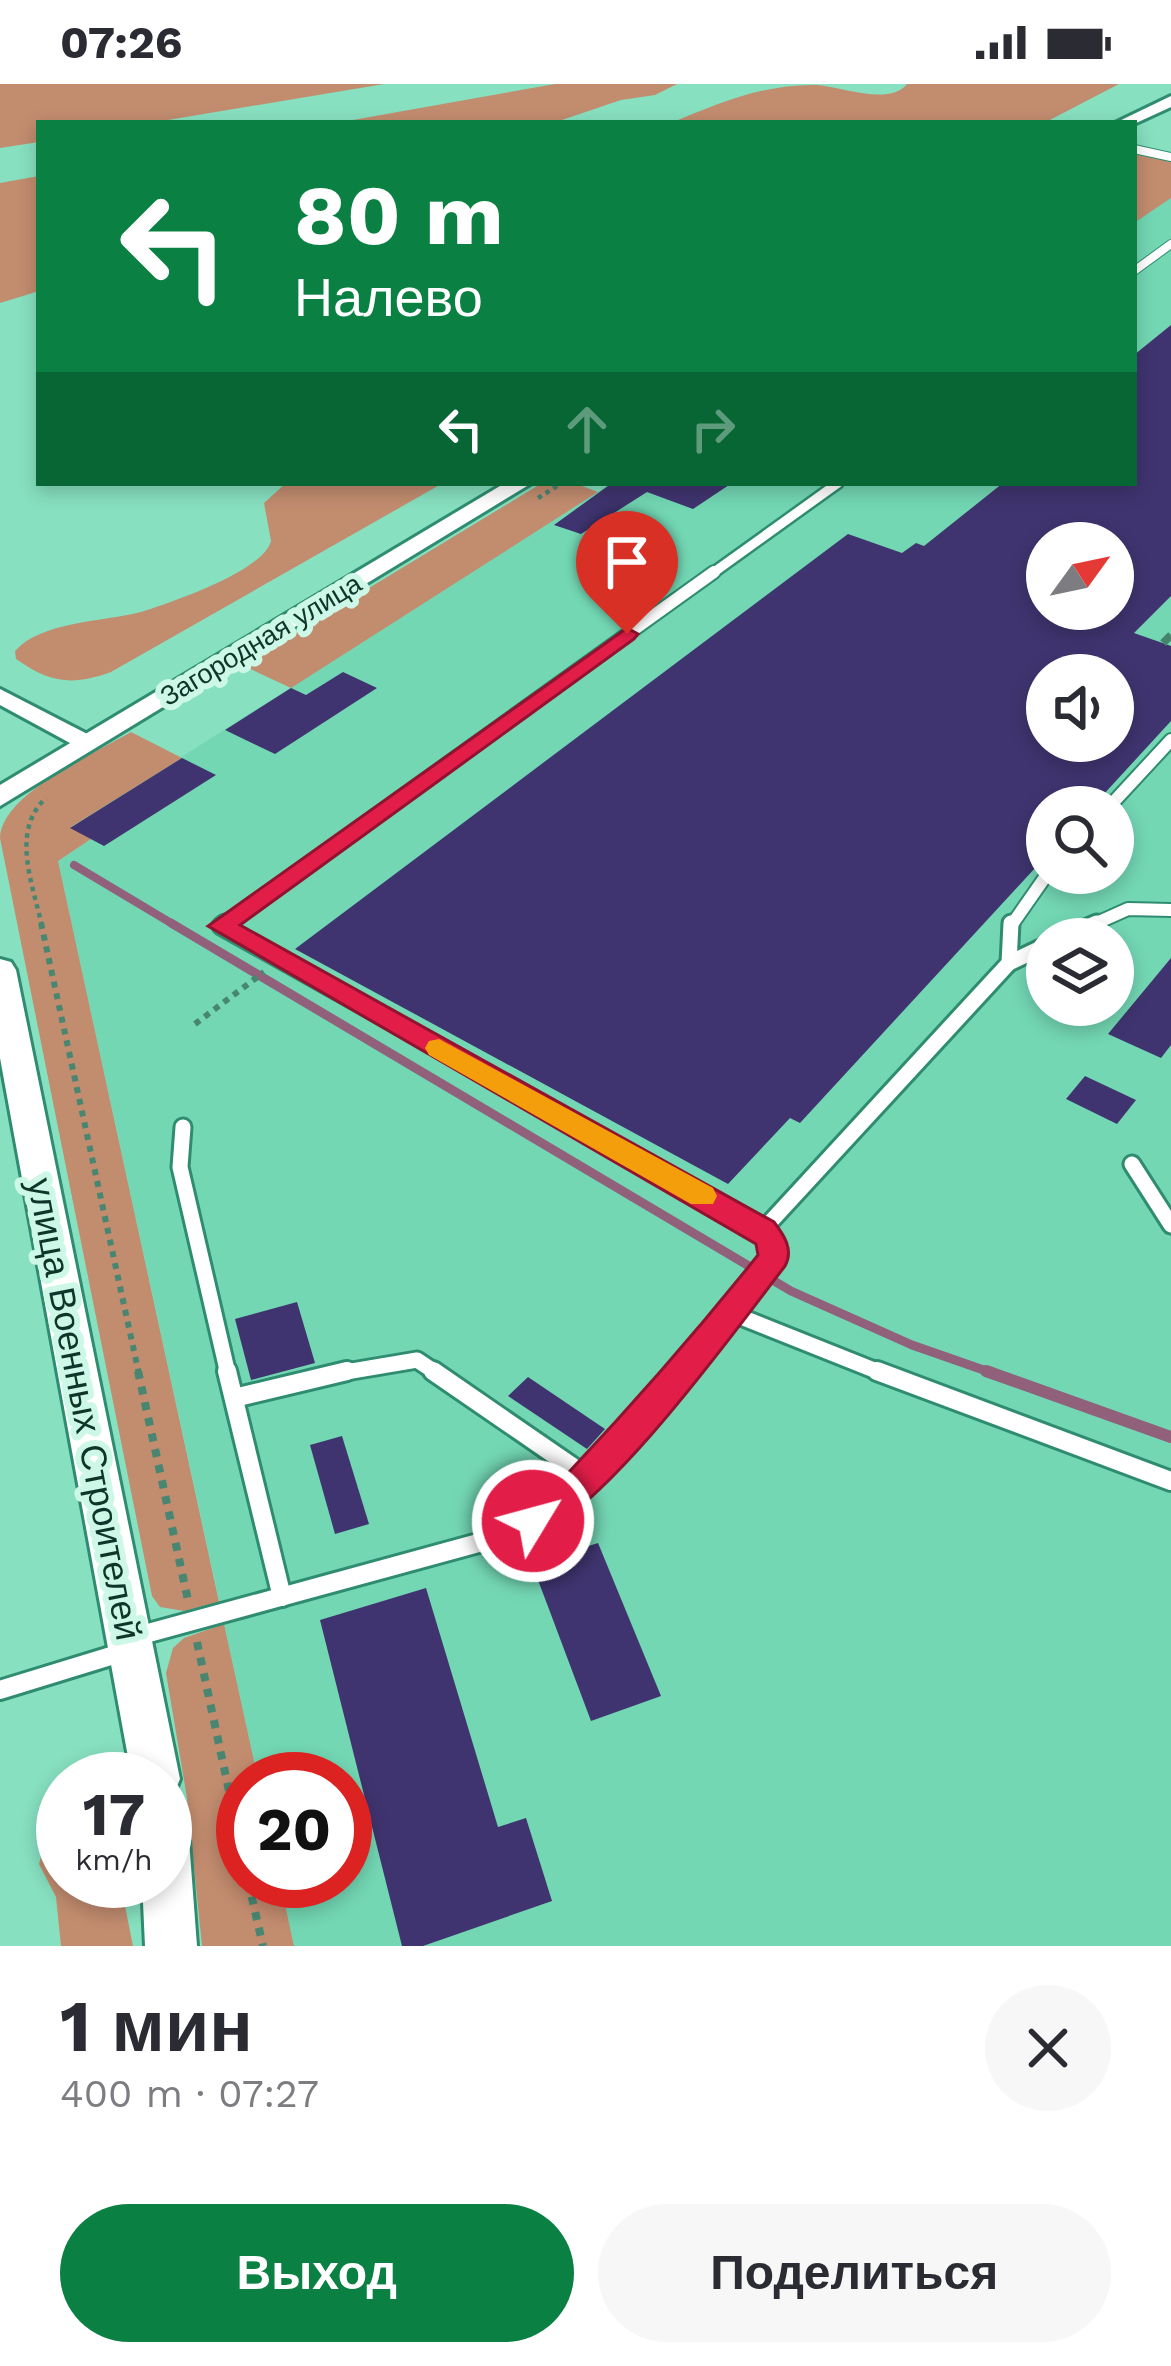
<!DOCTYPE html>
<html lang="ru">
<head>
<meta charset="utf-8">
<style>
	:root { --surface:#fff; --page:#f7f7f7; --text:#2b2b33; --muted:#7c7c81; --accent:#0b8043 }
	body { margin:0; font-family:"Work Sans",sans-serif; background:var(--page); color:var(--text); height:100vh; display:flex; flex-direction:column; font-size:45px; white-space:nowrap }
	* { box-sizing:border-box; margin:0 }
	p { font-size:39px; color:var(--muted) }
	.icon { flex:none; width:66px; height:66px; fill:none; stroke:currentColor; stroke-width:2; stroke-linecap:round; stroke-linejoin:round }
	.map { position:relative; height:1862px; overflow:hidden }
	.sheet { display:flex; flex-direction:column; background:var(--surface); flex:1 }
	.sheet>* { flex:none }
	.top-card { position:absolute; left:36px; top:36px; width:1101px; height:366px; border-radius:0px; box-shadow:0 6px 18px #0003; background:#0b8043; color:#fff; overflow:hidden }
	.needle { width:78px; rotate:57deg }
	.tools { position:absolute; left:1026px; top:438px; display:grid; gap:24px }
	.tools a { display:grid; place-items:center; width:108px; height:108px; border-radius:50%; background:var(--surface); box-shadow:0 6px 18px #0003; font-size:60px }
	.speed { position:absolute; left:36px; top:1668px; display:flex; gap:24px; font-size:60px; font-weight:700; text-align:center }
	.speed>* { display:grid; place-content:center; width:156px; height:156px; border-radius:50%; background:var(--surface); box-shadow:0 6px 18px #0003; line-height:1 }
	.speed small { font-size:30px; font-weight:400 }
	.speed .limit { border:18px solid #d22; background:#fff; color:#111 }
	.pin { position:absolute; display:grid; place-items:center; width:102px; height:102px; color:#fff; margin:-123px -51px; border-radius:50% 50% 50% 0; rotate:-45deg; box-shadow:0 0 12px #0007 }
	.pin .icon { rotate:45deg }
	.me { position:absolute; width:132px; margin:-66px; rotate:53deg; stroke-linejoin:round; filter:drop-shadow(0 0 9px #0008) }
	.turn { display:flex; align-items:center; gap:42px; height:252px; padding:0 60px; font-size:54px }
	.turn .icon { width:156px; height:156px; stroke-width:2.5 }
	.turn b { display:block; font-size:84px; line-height:102px }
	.lanes { display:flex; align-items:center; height:114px; padding:0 60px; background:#0003; justify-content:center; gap:60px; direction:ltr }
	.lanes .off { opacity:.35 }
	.round { display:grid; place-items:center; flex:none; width:126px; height:126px; border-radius:63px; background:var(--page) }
	.head { display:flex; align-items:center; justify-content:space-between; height:204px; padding:0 60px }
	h1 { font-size:72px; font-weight:700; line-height:90px }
	.primary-button { display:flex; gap:24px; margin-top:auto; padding:24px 60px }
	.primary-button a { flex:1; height:138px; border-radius:72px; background:var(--accent); color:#fff; font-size:48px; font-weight:700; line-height:138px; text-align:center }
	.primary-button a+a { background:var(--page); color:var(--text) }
	.status { display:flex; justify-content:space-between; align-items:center; height:84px; padding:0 60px; background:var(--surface); direction:ltr }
	.status svg { height:33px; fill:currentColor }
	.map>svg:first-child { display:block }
	.built { fill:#73d7b4; fill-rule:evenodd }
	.green { fill:#c28c6f }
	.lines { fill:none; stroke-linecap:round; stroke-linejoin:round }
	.stream-far2 { stroke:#91607b; stroke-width:8 }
	.stream-far1 { stroke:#91607b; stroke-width:9 }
	.stream { stroke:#91607b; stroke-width:12 }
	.building { fill:#3f346f; fill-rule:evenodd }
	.service-far4-casing { stroke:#2f8c70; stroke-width:10 }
	.service-far3-casing { stroke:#2f8c70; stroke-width:14 }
	.service-far2-casing { stroke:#2f8c70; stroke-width:16 }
	.service-far1-casing { stroke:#2f8c70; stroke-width:21 }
	.service-casing { stroke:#2f8c70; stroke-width:24 }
	.minor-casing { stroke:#2f8c70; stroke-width:6 }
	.tertiary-casing { stroke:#2f8c70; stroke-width:6 }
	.path-far2 { stroke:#488671; stroke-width:4.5; stroke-dasharray:4.5 4.5; stroke-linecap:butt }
	.path-far1 { stroke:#488671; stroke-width:6; stroke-dasharray:6 6; stroke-linecap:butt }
	.path { stroke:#488671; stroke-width:8; stroke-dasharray:8 8; stroke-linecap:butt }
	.service-far4 { stroke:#fff; stroke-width:8 }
	.service-far3 { stroke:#fff; stroke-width:9 }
	.service-far2 { stroke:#fff; stroke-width:12 }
	.service-far1 { stroke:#fff; stroke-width:15 }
	.service { stroke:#fff; stroke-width:18 }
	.minor { fill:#fff; fill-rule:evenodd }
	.tertiary { fill:#fff; fill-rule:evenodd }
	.rail { stroke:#46846e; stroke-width:8; stroke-dasharray:18 18; stroke-linecap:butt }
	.route { fill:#e11d48; stroke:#92132f; stroke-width:3 }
	.slow { fill:#f59e0b }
	.labels { text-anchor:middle; stroke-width:12; stroke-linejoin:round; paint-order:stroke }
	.far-street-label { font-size:27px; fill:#0e3529; stroke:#cdf7e6 }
	.near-street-label { font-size:36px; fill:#0e3529; stroke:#cdf7e6 }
</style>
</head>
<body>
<div class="status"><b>07:26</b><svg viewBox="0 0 49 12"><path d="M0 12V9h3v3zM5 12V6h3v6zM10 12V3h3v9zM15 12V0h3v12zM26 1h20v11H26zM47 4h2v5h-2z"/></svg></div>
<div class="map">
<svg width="1171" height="1862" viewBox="0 0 1171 1862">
	<rect width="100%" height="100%" fill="#87e0c0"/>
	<path class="built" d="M 1171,81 L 1171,1862 L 294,1862 L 280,1797 L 345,1797 L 345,1695 L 258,1695 L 58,777 L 90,756 L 70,744 L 612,399 L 1134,399 L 1134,105 ZM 1047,459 L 1113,459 L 1113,525 L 1047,525 ZM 1047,591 L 1113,591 L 1113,657 L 1047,657 ZM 1047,723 L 1113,723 L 1113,789 L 1047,789 ZM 1047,855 L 1113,855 L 1113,921 L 1047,921 Z"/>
	<g class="green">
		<polygon points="0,0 384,0 150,39 39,39 39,58 0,64"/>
		<polygon points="555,0 677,0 655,11 621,16 553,39 336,39"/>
		<path d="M 907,0 L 1119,0 L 1044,39 L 671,39 C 719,19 763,0 817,1 C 842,3 890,22 907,0 Z"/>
		<polygon points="1134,69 1171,77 1171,114 1134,139"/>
		<polygon points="39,92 39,207 0,219 0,99"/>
		<path d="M 286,399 L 443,399 L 111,588 C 72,602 50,599 16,575 L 15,567 C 42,537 103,538 141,528 C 170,519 264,487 271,457 L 264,419 Z"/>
		<polygon points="542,399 574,399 598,408 291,604 242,581"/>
		<path d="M 131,648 L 182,674 L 71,743 L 91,755 L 58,777 L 219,1518 L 184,1527 L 160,1523 L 152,1512 L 0,754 C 1,710 95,669 131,648 Z"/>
		<polygon points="224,1540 258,1695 243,1695 243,1797 280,1797 294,1862 202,1862 187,1714 166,1589 173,1564 184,1554"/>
		<polygon points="63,1749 63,1797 120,1797 133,1862 61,1862 56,1813 39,1780 44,1761"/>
	</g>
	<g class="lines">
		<polyline class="stream-far2" points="74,781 176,842"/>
		<polyline class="stream-far1" points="171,839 791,1207 912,1261 995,1290"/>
		<polyline class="stream" points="986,1287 1171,1353"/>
	</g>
	<g class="building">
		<path d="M 1171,241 L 1171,512 L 1134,549 L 1171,562 L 1171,637 L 1092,723 L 1047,723 L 1047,771 L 800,1039 L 790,1034 L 728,1100 L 295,865 L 848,450 L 902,469 L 916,459 L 924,462 L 1003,399 L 1134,399 L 1134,271 ZM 1047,459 L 1113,459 L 1113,525 L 1047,525 ZM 1047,591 L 1113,591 L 1113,657 L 1047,657 Z"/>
		<polygon points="612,399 732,399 693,425 647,408 581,450 554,441"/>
		<polygon points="343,588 377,604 275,670 225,646 291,604 306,611"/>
		<polygon points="182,674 216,691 104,762 70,744"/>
		<polygon points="1171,874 1171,961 1161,974 1108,950"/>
		<polygon points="1085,992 1136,1016 1117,1040 1066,1015"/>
		<polygon points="297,1218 315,1279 251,1296 235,1235"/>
		<polygon points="528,1293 605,1345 587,1365 508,1312"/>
		<polygon points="342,1352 369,1440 335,1450 310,1361"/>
		<polygon points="598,1459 661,1612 591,1637 532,1480"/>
		<polygon points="426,1504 498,1743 526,1734 552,1817 423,1862 402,1862 320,1536"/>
	</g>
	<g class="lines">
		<g class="service-far4-casing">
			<g id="service-far4">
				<polyline points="1134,65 1171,73"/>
				<polyline points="1134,187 1171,160"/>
			</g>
		</g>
		<g class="service-far3-casing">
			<polyline id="service-far3" points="710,491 838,399"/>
		</g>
		<g class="service-far2-casing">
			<g id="service-far2">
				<polyline points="1109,723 1171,656"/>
				<polyline points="221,842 714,488"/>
				<polyline points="1011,842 1048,789"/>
				<polyline points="1090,842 1128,825 1171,826"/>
			</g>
		</g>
		<g class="service-far1-casing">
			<g id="service-far1">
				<polyline points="225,839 221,842 763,1146 1009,879 1011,839"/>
				<polyline points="1060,855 1097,839"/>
				<polyline points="1009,879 1047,861"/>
				<polyline points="183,1043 180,1083 228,1290"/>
				<polyline points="1132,1080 1171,1141"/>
				<polyline points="731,1229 884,1290"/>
				<polyline points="334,1290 417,1276 438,1290"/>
				<polyline points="681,1290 774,1173 763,1146"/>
			</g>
		</g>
		<g class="service-casing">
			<g id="service">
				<polyline points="227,1287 282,1513"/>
				<polyline points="433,1287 587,1393"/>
				<polyline points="877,1287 1171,1397"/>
				<polyline points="234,1314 347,1287"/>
				<polyline points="134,1553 482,1458 533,1437 575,1406 684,1287"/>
				<polyline points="0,1606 127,1567"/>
			</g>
		</g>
		<g class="minor-casing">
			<polygon id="minor" points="0,605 97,655 100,660 89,667 81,665 0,621"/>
		</g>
		<g class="tertiary-casing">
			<g id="tertiary">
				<polygon points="1171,12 1171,23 1134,40 1115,39"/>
				<polygon points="505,399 532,399 0,722 0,701"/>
				<polygon points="0,875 11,878 16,886 180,1695 173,1712 165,1715 165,1695 132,1695 0,974"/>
				<polygon points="165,1732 182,1739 189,1756 197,1862 145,1862 142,1797 165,1797"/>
			</g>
		</g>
		<g class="path-far2">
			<polyline points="538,414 562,399"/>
			<path d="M 42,842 C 33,801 10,747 46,714"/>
		</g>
		<g class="path-far1">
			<polyline points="41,839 139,1290"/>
			<polyline points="195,940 264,888"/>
		</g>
		<g class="path">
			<polyline points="138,1287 188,1516"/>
			<polyline points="197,1558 243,1772"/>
			<polyline points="248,1797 263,1862"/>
		</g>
		<use href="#service-far4" class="service-far4"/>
		<use href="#service-far3" class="service-far3"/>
		<use href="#service-far2" class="service-far2"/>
		<use href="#service-far1" class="service-far1"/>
		<use href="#service" class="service"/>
		<use href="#minor" class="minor"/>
		<use href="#tertiary" class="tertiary"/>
		<polyline class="rail" points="1163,559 1171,551"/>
	</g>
	<path class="route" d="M 627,544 L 638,550 L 634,555 L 240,841 L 774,1138 C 784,1151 794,1166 785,1182 C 734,1248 606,1426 533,1453 L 520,1448 L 515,1437 C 525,1415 553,1406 569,1388 C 635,1318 698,1246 758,1171 L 756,1160 L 208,842 Z"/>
	<polygon class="slow" points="439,955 713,1104 717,1112 713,1120 691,1120 429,971 425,964 429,957"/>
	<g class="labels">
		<g class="far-street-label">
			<text transform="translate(261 556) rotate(-31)" y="9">Загородная улица</text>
		</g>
		<g class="near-street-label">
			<text transform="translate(85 1325) rotate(79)" y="13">улица Военных Строителей</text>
		</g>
	</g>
</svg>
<div class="tools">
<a><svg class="needle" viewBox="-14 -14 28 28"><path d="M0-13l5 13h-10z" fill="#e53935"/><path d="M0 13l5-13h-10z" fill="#7c7c81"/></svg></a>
<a><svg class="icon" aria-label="sound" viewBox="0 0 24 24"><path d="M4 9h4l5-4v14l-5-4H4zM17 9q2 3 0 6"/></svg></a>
<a><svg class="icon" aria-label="search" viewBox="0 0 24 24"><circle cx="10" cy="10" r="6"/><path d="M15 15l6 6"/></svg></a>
<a><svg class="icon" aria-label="layers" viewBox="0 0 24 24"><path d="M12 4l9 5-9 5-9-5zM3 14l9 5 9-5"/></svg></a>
</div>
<div class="speed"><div>17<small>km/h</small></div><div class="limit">20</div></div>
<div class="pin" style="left:627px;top:550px;background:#d93025"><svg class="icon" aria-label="arrive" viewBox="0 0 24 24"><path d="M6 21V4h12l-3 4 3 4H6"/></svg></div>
<svg class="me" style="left:533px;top:1437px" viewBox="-20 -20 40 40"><circle r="17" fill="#e11d48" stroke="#fff" stroke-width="3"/><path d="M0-11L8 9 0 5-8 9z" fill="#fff"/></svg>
<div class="top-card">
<div class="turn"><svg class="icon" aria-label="left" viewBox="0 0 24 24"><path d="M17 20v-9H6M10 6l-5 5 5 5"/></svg><div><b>80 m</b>Налево</div></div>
<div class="lanes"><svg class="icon" aria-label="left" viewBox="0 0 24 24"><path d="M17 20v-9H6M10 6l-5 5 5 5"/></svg><svg class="icon off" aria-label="ahead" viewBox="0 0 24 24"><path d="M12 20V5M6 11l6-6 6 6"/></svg><svg class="icon off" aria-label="right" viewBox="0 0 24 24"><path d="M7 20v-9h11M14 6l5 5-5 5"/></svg></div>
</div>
</div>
<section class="sheet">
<div class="head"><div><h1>1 мин</h1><p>400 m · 07:27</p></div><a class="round"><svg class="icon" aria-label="close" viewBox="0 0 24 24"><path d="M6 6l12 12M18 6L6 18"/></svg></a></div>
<div class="primary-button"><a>Выход</a><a>Поделиться</a></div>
</section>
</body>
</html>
